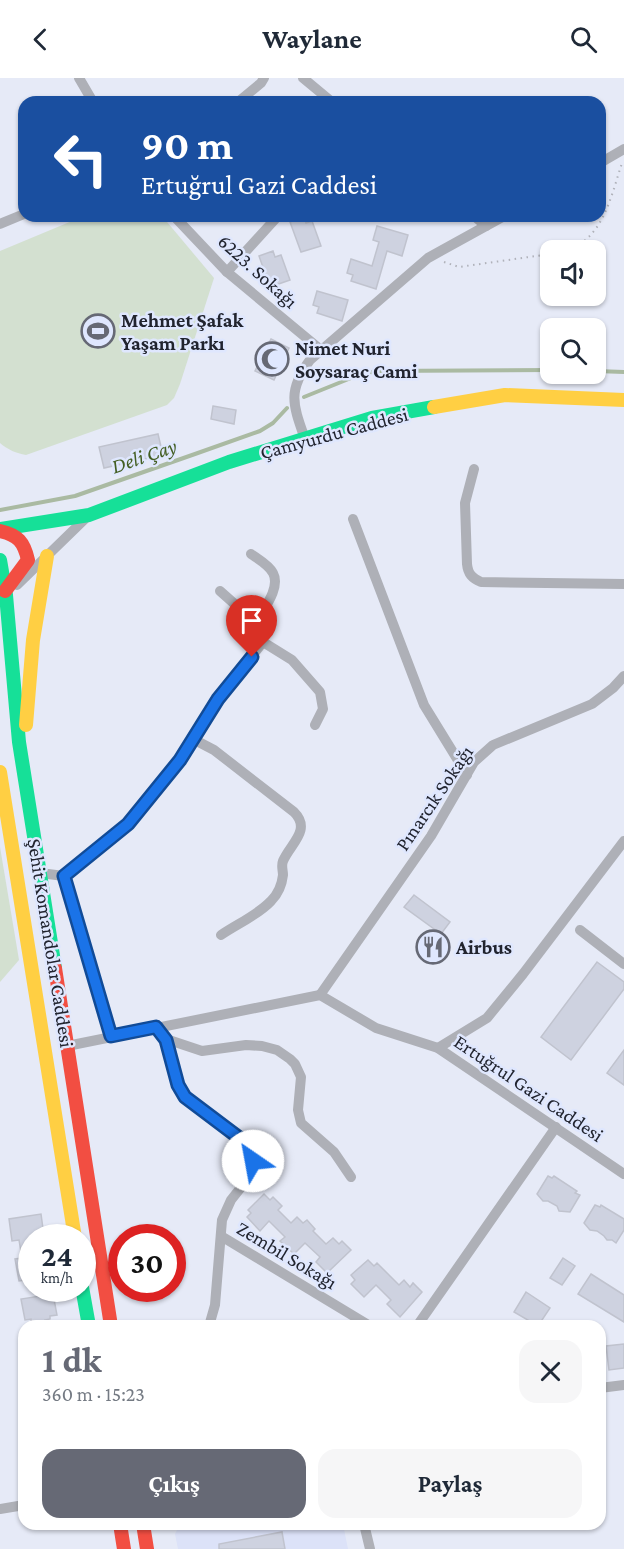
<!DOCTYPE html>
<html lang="tr">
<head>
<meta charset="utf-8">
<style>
	:root { --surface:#fff; --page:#f6f6f7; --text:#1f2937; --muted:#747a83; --accent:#666975 }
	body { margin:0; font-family:"Crimson Pro",serif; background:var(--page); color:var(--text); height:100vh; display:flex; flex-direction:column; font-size:22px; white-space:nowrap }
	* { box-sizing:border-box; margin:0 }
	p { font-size:20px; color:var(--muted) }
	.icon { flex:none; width:33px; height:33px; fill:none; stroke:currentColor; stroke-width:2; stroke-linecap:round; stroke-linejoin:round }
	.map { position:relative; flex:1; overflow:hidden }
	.side { position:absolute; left:18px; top:1242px; width:588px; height:210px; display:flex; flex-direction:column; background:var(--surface); border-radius:18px; box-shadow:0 2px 4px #0004 }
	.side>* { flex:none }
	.hud { position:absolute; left:18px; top:18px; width:588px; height:126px; border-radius:18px; box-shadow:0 2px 4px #0004; background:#1a4fa0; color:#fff; overflow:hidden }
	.controls { position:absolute; left:540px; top:162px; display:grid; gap:12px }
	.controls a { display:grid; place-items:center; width:66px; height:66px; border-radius:12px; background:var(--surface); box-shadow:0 2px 4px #0004; font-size:30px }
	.speed { position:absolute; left:18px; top:1146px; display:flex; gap:12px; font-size:30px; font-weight:700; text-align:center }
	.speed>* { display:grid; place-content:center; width:78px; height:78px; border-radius:50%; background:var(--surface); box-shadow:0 2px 4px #0004; line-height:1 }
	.speed small { font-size:15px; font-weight:400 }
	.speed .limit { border:9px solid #d22; background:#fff; color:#111 }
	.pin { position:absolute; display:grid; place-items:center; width:51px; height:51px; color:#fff; margin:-62px -26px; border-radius:50% 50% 50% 0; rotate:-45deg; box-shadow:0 0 6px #0007 }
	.pin .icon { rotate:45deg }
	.me { position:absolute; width:66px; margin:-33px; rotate:327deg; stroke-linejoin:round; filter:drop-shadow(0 0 4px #0008) }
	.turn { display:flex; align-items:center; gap:21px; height:126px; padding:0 24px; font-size:27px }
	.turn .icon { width:78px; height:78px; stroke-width:2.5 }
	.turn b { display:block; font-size:42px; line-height:51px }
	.round { display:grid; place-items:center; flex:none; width:63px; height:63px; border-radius:18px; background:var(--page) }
	.summary { display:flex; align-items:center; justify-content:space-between; height:102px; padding:0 24px }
	h1 { font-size:36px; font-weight:700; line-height:45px; color:var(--accent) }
	.action { display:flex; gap:12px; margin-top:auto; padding:12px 24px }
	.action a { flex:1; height:69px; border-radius:18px; background:var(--accent); color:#fff; font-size:24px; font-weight:700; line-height:69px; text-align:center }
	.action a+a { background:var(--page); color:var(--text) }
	header { display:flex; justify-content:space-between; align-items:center; height:78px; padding:0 24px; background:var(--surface); font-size:27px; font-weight:700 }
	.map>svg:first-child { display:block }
	.built { fill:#dce2f8 }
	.green { fill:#d3e0d0 }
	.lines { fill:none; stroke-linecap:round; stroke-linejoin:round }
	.stream { stroke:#aabaa2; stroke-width:4 }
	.building { fill:#ced2e0; stroke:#c0c3ce; stroke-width:1.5 }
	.path { stroke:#b0b2ba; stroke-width:2; stroke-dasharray:1.5 4.5; stroke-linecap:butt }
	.street { stroke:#aeb0b7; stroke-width:10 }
	.fast { stroke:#16e098; stroke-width:14 }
	.slow { stroke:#ffcf43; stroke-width:14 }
	.jam { stroke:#f24e42; stroke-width:14 }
	.route-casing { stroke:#114b97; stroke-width:15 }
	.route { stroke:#1a73e8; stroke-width:10 }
	.labels { text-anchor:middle; stroke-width:5; stroke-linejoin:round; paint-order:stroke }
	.street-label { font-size:20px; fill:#21242f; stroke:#dfe7fe }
	.poi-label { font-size:20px; font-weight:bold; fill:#21242f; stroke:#dfe7fe; text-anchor:start }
	.water-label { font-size:21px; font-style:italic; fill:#435e23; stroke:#dfe7fe }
</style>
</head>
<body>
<header><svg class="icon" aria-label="back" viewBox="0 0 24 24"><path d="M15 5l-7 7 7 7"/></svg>Waylane<svg class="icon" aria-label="search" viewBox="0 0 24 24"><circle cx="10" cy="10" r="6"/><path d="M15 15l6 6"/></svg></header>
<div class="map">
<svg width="624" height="1471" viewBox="0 0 624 1471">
	<rect width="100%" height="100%" fill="#e6eaf7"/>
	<polygon class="built" points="201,1446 343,1446 348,1471 178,1471 175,1456 179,1448"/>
	<g class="green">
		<path d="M 84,138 L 162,138 L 214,200 L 180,306 L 174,320 L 167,327 L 26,377 C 16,375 8,372 0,365 L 0,173 Z"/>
		<polygon points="0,769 19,882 0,904"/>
	</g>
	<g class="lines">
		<g class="stream">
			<polyline points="596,293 624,294"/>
			<polyline points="304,319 361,296 378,293 550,292"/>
			<polyline points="0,432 75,418 195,376 260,353 273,345 287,330"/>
		</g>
	</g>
	<g class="building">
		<polygon points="304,139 306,145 312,143 321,168 301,174 290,144"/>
		<polygon points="377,148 408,157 402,178 387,173 376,211 351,203 353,197 347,195 351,181 372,188 379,164 373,162"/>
		<polygon points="273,173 275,179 281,177 290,202 270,209 259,178"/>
		<polygon points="317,213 348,222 342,243 317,235 319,229 313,227"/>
		<polygon points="271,261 289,270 274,302 255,293"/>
		<polygon points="213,328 236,332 234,346 211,341"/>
		<polygon points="158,356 163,377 104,390 99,369"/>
		<polygon points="414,817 450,844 441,856 404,829"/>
		<polygon points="597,884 624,904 624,911 571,982 541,959"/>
		<polygon points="624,972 624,1007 607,995"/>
		<polygon points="548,1098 552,1100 554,1098 577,1113 575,1115 580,1117 570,1134 559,1133 557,1128 548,1123 543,1123 537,1116"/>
		<polygon points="264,1116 270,1122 273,1119 282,1128 278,1132 291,1145 297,1139 303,1145 307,1142 315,1151 313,1153 326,1166 333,1160 339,1166 342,1163 351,1172 327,1195 316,1184 320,1179 305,1165 294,1176 280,1163 285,1159 269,1143 260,1153 247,1139 251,1135 248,1132"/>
		<polygon points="595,1127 600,1129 601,1127 624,1141 624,1152 616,1165 612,1162 607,1162 604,1158 597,1153 590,1152 584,1145"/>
		<polygon points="41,1136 44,1158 32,1160 32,1204 26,1205 26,1202 19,1203 15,1181 22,1180 19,1162 12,1163 9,1141"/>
		<polygon points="563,1180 575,1188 562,1207 550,1200"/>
		<polygon points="368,1182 374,1188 377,1185 399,1207 404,1202 410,1209 413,1205 422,1214 400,1239 387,1226 391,1222 376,1207 364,1219 351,1206 355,1202 351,1197"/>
		<polygon points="591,1196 624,1217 624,1244 578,1216"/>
		<polygon points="526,1214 550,1230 538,1248 514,1234"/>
		<polygon points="53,1216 57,1237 50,1238 50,1241 45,1242 46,1244 32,1246 31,1241 25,1242 21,1221"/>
		<polygon points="624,1266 624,1290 609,1292 606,1268"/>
		<polygon points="282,1454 285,1471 219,1471 219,1466"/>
	</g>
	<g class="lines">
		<g class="path">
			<path d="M 569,172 C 604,158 611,118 622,85"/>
			<polyline points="444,184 459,189 550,176"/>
		</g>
		<g class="street">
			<polyline points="79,0 93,24"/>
			<polyline points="303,0 332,24"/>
			<polyline points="238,24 261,5 264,0"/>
			<polyline points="600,85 624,71"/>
			<polyline points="174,138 227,194 321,272"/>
			<polyline points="474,138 486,148"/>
			<polyline points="0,146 24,136"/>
			<polyline points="227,194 278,138"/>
			<path d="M 305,361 C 293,327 287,313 310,282 L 428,180 L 504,138"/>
			<path d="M 474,391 L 465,425 L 467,486 C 468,496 472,500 481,504 L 624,506"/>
			<polyline points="353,441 424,627 467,697"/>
			<path d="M 251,476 C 258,481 269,487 273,495 C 281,510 263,532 256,545 L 263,564 L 292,582 L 320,614 L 323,631 L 315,647"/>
			<polyline points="17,507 89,437"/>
			<polyline points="220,513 256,545"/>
			<path d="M 193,661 L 214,672 L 294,734 C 312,752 290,766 283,783 C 281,788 283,792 283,797 C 282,806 278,816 271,823 C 258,837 237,846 221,857"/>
			<polyline points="40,795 64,798"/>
			<polyline points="64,798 128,746 180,682 218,621 263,564"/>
			<polyline points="64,798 111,958"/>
			<polyline points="580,852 624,886"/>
			<polyline points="320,917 431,758 474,684 493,667 592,626 613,610 624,598"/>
			<polyline points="156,949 166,961 178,1007 185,1019 246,1065 253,1082 250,1098 231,1122 222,1142 215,1227 209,1248"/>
			<polyline points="166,961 202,973 246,967 262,968 277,972 290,981 295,986 301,999 298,1032 301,1045 334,1074 351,1099"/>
			<polyline points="67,968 320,917 376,950 438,970 624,1096"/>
			<polyline points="438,970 487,940 523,896 624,763"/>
			<polyline points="221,1158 370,1248"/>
			<polyline points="417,1248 556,1049"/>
			<polyline points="600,1310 624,1307"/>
			<polyline points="0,1431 24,1427"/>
			<polyline points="364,1446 370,1471"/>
		</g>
		<g class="fast">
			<polyline points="0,451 89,437 229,384 372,340 434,329"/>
			<polyline points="0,482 6,517 19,664 55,890"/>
			<polyline points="82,1209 89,1248"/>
		</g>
		<g class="slow">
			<polyline points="434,329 505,317 624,322"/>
			<polyline points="26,647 33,562 47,478"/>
			<polyline points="0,694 75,1160"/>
		</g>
		<g class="jam">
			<path d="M 0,453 C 18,457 24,464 28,482 L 5,513"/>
			<polyline points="55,890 111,1248"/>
			<polyline points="120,1446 124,1471"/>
			<polyline points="143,1446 147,1471"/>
		</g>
	</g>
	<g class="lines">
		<g class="route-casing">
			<polyline id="route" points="252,579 218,621 180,682 128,746 64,798 111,958 156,949 166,962 178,1007 185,1019 246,1065 253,1083"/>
		</g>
		<use href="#route" class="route"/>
	</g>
	<defs>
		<g id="stadium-ring" transform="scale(1.725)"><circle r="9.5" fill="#dfe7fe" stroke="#666975" stroke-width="1.5"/><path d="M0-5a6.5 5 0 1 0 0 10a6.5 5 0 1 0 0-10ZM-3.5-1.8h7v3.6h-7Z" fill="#666975"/></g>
		<g id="mosque-ring" transform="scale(1.725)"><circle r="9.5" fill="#dfe7fe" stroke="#666975" stroke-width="1.5"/><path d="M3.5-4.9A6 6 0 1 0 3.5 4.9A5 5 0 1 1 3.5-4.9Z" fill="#666975"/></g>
		<g id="restaurant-ring" transform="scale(1.725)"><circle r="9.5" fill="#dfe7fe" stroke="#666975" stroke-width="1.5"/><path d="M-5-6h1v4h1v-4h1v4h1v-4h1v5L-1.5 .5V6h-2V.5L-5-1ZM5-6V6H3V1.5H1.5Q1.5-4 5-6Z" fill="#666975"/></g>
	</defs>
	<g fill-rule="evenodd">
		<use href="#stadium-ring" x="98" y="253"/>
		<use href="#mosque-ring" x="272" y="281"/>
		<use href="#restaurant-ring" x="433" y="869"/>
	</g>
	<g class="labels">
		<g class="street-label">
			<text transform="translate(258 193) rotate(42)" y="7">6223. Sokağı</text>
			<text transform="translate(334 355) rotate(-15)" y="7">Çamyurdu Caddesi</text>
			<text transform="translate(434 720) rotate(-56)" y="7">Pınarcık Sokağı</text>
			<text transform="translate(51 865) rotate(81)" y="7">Şehit Komandolar Caddesi</text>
			<text transform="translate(529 1010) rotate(34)" y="7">Ertuğrul Gazi Caddesi</text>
			<text transform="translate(287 1177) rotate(31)" y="7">Zembil Sokağı</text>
		</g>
		<g class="poi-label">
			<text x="121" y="249">Mehmet Şafak<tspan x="121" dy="23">Yaşam Parkı</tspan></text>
			<text x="295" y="277">Nimet Nuri<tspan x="295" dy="23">Soysaraç Cami</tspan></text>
			<text x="456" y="876">Airbus</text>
		</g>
		<g class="water-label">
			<text transform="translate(144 378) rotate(-19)" y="7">Deli Çay</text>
		</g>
	</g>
</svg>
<div class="controls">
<a><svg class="icon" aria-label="sound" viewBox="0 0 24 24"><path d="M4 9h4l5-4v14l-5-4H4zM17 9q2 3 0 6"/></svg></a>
<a><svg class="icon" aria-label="search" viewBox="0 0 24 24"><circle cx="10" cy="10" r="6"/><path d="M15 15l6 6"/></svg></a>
</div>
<div class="speed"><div>24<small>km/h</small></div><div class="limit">30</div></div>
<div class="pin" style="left:252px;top:579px;background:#d93025"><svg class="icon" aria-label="arrive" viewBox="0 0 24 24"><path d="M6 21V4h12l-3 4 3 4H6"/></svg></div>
<svg class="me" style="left:253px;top:1083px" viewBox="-20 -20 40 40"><circle r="19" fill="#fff"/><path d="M0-13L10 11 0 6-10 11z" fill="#1a73e8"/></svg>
<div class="hud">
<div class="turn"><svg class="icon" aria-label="left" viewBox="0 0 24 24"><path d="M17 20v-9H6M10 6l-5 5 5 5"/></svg><div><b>90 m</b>Ertuğrul Gazi Caddesi</div></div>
</div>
<section class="side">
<div class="summary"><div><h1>1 dk</h1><p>360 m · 15:23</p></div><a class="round"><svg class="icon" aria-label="close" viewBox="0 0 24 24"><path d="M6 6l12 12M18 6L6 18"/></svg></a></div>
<div class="action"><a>Çıkış</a><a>Paylaş</a></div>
</section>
</div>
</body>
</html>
